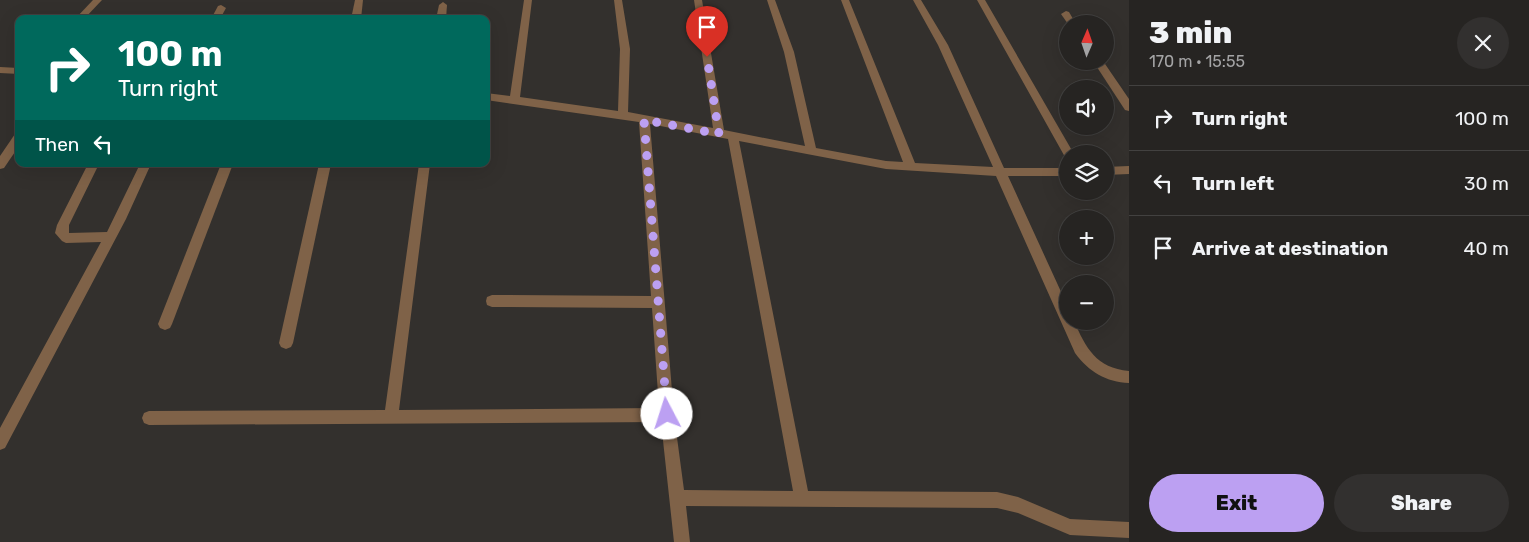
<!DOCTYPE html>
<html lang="en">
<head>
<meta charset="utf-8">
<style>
	:root { --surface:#262422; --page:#32302f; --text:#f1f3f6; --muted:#a4a4a5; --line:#424140; --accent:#bca0f2 }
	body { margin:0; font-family:Rubik,sans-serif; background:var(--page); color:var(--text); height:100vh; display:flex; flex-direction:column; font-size:19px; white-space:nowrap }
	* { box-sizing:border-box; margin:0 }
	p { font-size:16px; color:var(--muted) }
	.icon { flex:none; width:28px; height:28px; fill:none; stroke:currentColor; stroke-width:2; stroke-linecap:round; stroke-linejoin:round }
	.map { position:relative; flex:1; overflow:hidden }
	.panel { display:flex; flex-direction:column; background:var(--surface); width:400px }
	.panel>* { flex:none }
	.top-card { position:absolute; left:15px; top:15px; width:475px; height:152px; border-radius:10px; box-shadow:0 5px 20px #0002,0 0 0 1px var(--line); background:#00695c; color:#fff; overflow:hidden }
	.needle { width:32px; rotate:2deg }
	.controls { position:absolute; left:1059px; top:15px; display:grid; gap:10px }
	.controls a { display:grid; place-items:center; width:55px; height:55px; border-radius:50%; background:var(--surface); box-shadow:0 5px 20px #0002,0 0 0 1px var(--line); font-size:25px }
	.pin { position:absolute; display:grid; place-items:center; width:42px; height:42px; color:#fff; margin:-51px -21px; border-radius:50% 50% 50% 0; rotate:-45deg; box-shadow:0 0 5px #0007 }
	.pin .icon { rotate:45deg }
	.me { position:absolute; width:55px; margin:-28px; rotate:355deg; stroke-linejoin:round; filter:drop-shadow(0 0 4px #0008) }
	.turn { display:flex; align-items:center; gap:18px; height:105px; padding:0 20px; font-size:22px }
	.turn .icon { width:65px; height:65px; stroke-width:2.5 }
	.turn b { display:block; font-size:35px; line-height:42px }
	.then { display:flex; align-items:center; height:48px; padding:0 20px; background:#0003; gap:10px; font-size:19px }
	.round { display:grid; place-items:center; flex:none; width:52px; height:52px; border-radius:26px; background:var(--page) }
	.overview { display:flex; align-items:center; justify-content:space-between; height:85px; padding:0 20px }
	h1 { font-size:30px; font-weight:800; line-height:38px }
	.cta { display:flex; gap:10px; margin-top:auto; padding:10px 20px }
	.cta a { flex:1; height:58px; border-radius:30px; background:var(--accent); color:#111; font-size:20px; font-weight:800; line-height:58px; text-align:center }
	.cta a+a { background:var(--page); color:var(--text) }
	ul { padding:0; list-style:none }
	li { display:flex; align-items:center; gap:15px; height:65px; padding:0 20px; border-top:1px solid var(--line) }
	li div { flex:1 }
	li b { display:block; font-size:19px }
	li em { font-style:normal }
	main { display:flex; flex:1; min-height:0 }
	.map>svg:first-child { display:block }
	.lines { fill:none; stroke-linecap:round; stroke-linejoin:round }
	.minor { fill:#7f6248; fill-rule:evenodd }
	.route { stroke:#bca0f2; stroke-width:9; stroke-dasharray:0 16.2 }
</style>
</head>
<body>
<main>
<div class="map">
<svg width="1129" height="542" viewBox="0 0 1129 542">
	<rect width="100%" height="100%" fill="#33302d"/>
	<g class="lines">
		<g class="minor">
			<polygon points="93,0 102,0 84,19 75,19"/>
			<polygon points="355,0 363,0 361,19 351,19"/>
			<path d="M 524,0 L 532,0 L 520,97 L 618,111 L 620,49 L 614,0 L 622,0 L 630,49 L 628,112 L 713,128 L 694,0 L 702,0 L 724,130 L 805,146 L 784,52 L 767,0 L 775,0 L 794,52 L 816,148 L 886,161 L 903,162 L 841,0 L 849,0 L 915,163 L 993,167 L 938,45 L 913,0 L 921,0 L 948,45 L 1004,168 L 1068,168 L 1068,176 L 1008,176 L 1068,307 L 1068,321 L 1074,321 C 1086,348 1096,368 1129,371 L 1129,383 C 1106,382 1089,372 1075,353 L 996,176 L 886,169 L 739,141 L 808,491 L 997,492 L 1018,497 L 1070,519 L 1129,522 L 1129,538 L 1070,535 L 1018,513 L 997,508 L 686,506 L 690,542 L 674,542 L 661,422 L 149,425 L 144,423 L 142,418 L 144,413 L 149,411 L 385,410 L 419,164 L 430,164 L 399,410 L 659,408 L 652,308 L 492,307 L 487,305 L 486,301 L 487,297 L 492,295 L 651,296 L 639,122 L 486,100 L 486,93 L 510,96 ZM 650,124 L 728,139 L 793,491 L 684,490 L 674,415 Z"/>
			<polygon points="977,0 985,0 1074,154 1068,154 1068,158 1065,157"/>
			<polygon points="443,2 447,5 446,19 436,19 439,5"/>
			<polygon points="221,5 226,8 220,19 211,19 218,6"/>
			<polygon points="1066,11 1069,12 1076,24 1068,24 1061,14"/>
			<polygon points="1093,61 1103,61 1129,99 1129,111 1125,110"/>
			<polygon points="0,67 19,68 19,74 0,73"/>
			<polygon points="19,133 19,146 4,168 0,169 0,156 15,134"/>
			<polygon points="88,164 99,164 69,225 69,233 107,232 140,164 151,164 126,219 5,448 0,450 0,428 101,242 66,243 62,241 55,233 57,225"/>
			<polygon points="221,164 233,164 172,324 170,328 165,330 160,328 158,324"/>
			<polygon points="319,164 331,164 293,343 291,347 286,349 281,347 279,343"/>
			<polygon points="1129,166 1129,174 1105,175 1105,167"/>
		</g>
	</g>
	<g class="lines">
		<polyline class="route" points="667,414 644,120 719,134 707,57"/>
	</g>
</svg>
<div class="controls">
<a><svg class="needle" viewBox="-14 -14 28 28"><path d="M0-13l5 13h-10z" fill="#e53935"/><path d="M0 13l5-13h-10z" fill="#a4a4a5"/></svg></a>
<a><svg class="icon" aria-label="sound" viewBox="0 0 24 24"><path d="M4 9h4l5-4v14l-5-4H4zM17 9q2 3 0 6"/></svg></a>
<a><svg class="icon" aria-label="layers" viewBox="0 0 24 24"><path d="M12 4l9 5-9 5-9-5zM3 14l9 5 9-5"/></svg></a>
<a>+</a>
<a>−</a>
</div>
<div class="pin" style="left:707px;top:57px;background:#d93025"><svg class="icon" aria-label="arrive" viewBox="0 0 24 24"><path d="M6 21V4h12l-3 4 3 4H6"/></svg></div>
<svg class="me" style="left:667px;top:414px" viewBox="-20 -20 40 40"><circle r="19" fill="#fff"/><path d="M0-13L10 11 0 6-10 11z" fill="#bca0f2"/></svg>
<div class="top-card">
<div class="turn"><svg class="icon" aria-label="right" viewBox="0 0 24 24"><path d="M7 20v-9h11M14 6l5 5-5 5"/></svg><div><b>100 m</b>Turn right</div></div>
<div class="then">Then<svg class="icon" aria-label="left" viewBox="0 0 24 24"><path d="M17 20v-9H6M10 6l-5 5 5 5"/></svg></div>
</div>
</div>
<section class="panel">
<div class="overview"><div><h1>3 min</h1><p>170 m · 15:55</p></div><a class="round"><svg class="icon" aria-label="close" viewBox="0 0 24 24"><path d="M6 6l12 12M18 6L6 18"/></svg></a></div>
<ul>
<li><svg class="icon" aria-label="right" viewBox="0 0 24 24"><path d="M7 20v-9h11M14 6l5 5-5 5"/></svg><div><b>Turn right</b></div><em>100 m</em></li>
<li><svg class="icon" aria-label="left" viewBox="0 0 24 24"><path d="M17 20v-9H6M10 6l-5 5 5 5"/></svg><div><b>Turn left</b></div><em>30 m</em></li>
<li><svg class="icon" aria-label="arrive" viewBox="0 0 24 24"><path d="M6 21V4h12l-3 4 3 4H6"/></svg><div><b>Arrive at destination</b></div><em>40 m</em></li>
</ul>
<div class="cta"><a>Exit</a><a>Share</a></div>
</section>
</main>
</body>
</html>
